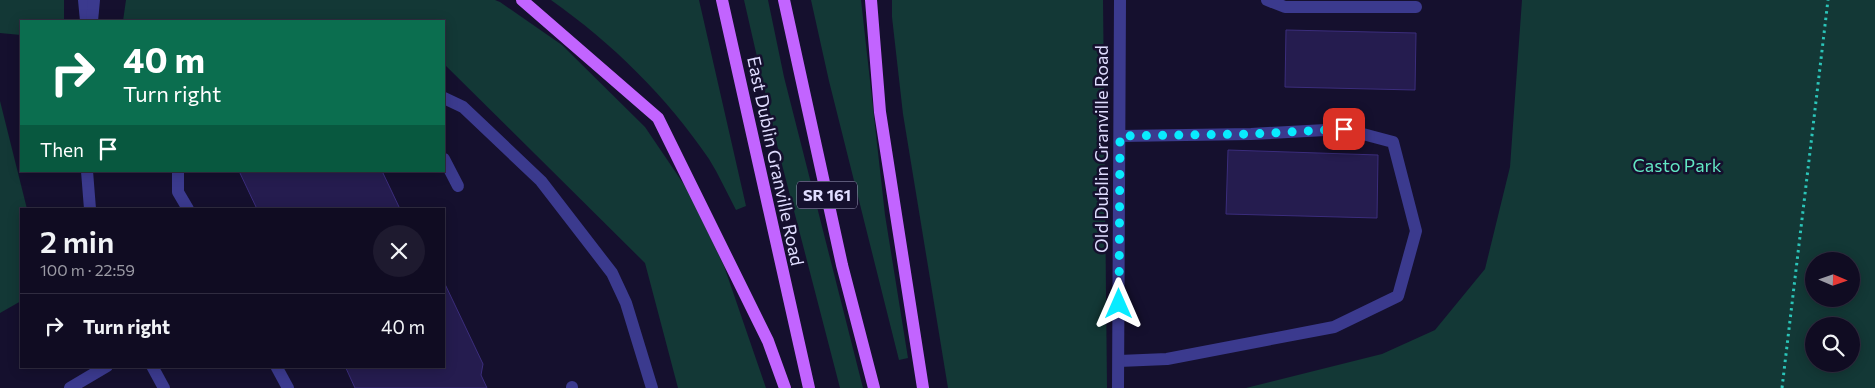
<!DOCTYPE html>
<html lang="en">
<head>
<meta charset="utf-8">
<style>
	:root { --surface:#100c22; --page:#1e1a2f; --text:#f1f3f6; --muted:#9c9ba5; --line:#302c40 }
	body { margin:0; font-family:Commissioner,sans-serif; background:var(--page); color:var(--text); height:100vh; display:flex; flex-direction:column; font-size:19px; white-space:nowrap }
	* { box-sizing:border-box; margin:0 }
	p { font-size:16px; color:var(--muted) }
	.icon { flex:none; width:28px; height:28px; fill:none; stroke:currentColor; stroke-width:2; stroke-linecap:round; stroke-linejoin:round }
	.map { position:relative; flex:1; overflow:hidden }
	.sheet { position:absolute; left:20px; top:208px; width:425px; height:160px; display:flex; flex-direction:column; background:var(--surface); border-radius:0px; box-shadow:0 2px 12px #0003,0 0 0 1px var(--line) }
	.sheet>* { flex:none }
	.top-card { position:absolute; left:20px; top:20px; width:425px; height:152px; border-radius:0px; box-shadow:0 2px 12px #0003,0 0 0 1px var(--line); background:#0b6e4f; color:#fff; overflow:hidden }
	.needle { width:32px; rotate:92deg }
	.buttons { position:absolute; left:1805px; top:252px; display:grid; gap:10px }
	.buttons a { display:grid; place-items:center; width:55px; height:55px; border-radius:50%; background:var(--surface); box-shadow:0 2px 12px #0003,0 0 0 1px var(--line); font-size:25px }
	.pin { position:absolute; display:grid; place-items:center; width:42px; height:42px; color:#fff; margin:-21px; border-radius:10px; box-shadow:0 2px 8px #0006 }
	.me { position:absolute; width:55px; margin:-28px; rotate:0deg; stroke-linejoin:round; filter:drop-shadow(0 0 4px #0008) }
	.turn { display:flex; align-items:center; gap:18px; height:105px; padding:0 20px; font-size:22px }
	.turn .icon { width:65px; height:65px; stroke-width:2.5 }
	.turn b { display:block; font-size:35px; line-height:42px }
	.then { display:flex; align-items:center; height:48px; padding:0 20px; background:#0003; gap:10px; font-size:19px }
	.round { display:grid; place-items:center; flex:none; width:52px; height:52px; border-radius:26px; background:var(--page) }
	.head { display:flex; align-items:center; justify-content:space-between; height:85px; padding:0 20px }
	h1 { font-size:30px; font-weight:600; line-height:38px }
	ul { padding:0; list-style:none }
	li { display:flex; align-items:center; gap:15px; height:65px; padding:0 20px; border-top:1px solid var(--line) }
	li div { flex:1 }
	li b { display:block; font-size:19px }
	li em { font-style:normal }
	.map>svg:first-child { display:block }
	.green { fill:#133836; fill-rule:evenodd }
	.building { fill:#251c4f; stroke:#3b2d7c }
	.lines { fill:none; stroke-linecap:round; stroke-linejoin:round }
	.path { stroke:#2bc5b9; stroke-width:3; stroke-dasharray:2.5 4; stroke-linecap:butt }
	.minor { stroke:#3b3a8e; stroke-width:12 }
	.major { stroke:#c264ff; stroke-width:12 }
	.route { stroke:#09ebff; stroke-width:9; stroke-dasharray:0 16.2 }
	.labels { text-anchor:middle; stroke-width:5; stroke-linejoin:round; paint-order:stroke }
	.shield { fill:#15102e; stroke:#a3a0c0; stroke-width:1 }
	.shield-label { font-size:16px; font-weight:bold; fill:#e0ddff }
	.street-label { font-size:18px; fill:#e0ddff; stroke:#15102e }
	.park-label { font-size:18px; fill:#62e6c3; stroke:#15102e }
</style>
</head>
<body>
<div class="map">
<svg width="1875" height="388" viewBox="0 0 1875 388">
	<rect width="100%" height="100%" fill="#15102e"/>
	<g class="green">
		<polygon points="0,0 64,0 64,21 21,21 21,35 0,33"/>
		<polygon points="126,0 495,0 500,2 562,45 645,127 687,189 724,266 766,388 678,388 645,263 444,64 444,21 123,21"/>
		<path d="M 551,0 L 699,0 L 746,206 L 736,210 C 727,193 719,175 709,159 C 667,97 612,43 551,0 Z"/>
		<polygon points="744,0 768,0 784,77 863,388 840,388 779,153"/>
		<polygon points="811,0 861,0 885,215 908,358 899,360 829,81"/>
		<polygon points="892,0 1103,0 1107,388 948,388 903,114 892,17"/>
		<path d="M 1522,0 L 1875,0 L 1875,388 L 1246,388 L 1382,354 L 1435,330 L 1485,269 L 1510,167 ZM 1814,261 L 1851,261 L 1851,299 L 1814,299 ZM 1814,326 L 1851,326 L 1851,364 L 1814,364 Z"/>
		<polygon points="0,101 27,209 21,209 21,301 0,313"/>
	</g>
	<g class="building">
		<polygon points="1286,30 1416,33 1415,90 1285,87"/>
		<polygon points="1228,150 1378,155 1377,218 1226,214"/>
		<polygon points="239,171 382,171 400,209 257,209"/>
		<polygon points="444,282 483,364 481,375 487,388 355,388 345,366 444,366"/>
	</g>
	<g class="lines">
		<polyline class="path" points="1782,388 1828,0"/>
		<g class="minor">
			<polyline points="84,0 86,21"/>
			<polyline points="1267,0 1285,7 1416,7"/>
			<polyline points="92,21 94,0"/>
			<polyline points="444,98 463,107 541,181 612,273 626,303 652,388"/>
			<polyline points="444,159 458,186"/>
			<polyline points="87,171 90,209"/>
			<polyline points="178,171 178,192 188,209"/>
			<polyline points="1119,361 1167,359 1334,327 1398,296 1416,231 1393,142 1344,129 1251,134 1120,136"/>
			<polyline points="152,366 164,388"/>
			<polyline points="276,366 288,388"/>
			<polyline points="572,387 572,388"/>
			<polyline points="70,388 107,366"/>
			<polyline points="1118,388 1120,0"/>
		</g>
		<g class="major">
			<polyline points="522,0 658,118 768,341 785,388"/>
			<polyline points="722,0 809,388"/>
			<polyline points="784,0 842,265 874,388"/>
			<polyline points="871,0 880,112 923,388"/>
		</g>
	</g>
	<g class="lines">
		<polyline class="route" points="1119,304 1120,136 1252,134 1344,129"/>
	</g>
	<g class="labels">
		<rect class="shield" x="797" y="181.5" width="60" height="27" rx="4"/>
		<g class="shield-label">
			<text x="827" y="201">SR 161</text>
		</g>
		<g class="street-label">
			<text transform="translate(1102 149) rotate(-90)" y="6">Old Dublin Granville Road</text>
			<text transform="translate(775 161) rotate(78)" y="6">East Dublin Granville Road</text>
		</g>
		<g class="park-label">
			<text x="1677" y="172">Casto Park</text>
		</g>
	</g>
</svg>
<div class="buttons">
<a><svg class="needle" viewBox="-14 -14 28 28"><path d="M0-13l5 13h-10z" fill="#e53935"/><path d="M0 13l5-13h-10z" fill="#9c9ba5"/></svg></a>
<a><svg class="icon" aria-label="search" viewBox="0 0 24 24"><circle cx="10" cy="10" r="6"/><path d="M15 15l6 6"/></svg></a>
</div>
<div class="pin" style="left:1344px;top:129px;background:#d93025"><svg class="icon" aria-label="arrive" viewBox="0 0 24 24"><path d="M6 21V4h12l-3 4 3 4H6"/></svg></div>
<svg class="me" style="left:1119px;top:304px" viewBox="-20 -20 40 40"><path d="M0-17L14 15 0 8-14 15z" fill="#09ebff" stroke="#fff" stroke-width="4"/></svg>
<div class="top-card">
<div class="turn"><svg class="icon" aria-label="right" viewBox="0 0 24 24"><path d="M7 20v-9h11M14 6l5 5-5 5"/></svg><div><b>40 m</b>Turn right</div></div>
<div class="then">Then<svg class="icon" aria-label="arrive" viewBox="0 0 24 24"><path d="M6 21V4h12l-3 4 3 4H6"/></svg></div>
</div>
<section class="sheet">
<div class="head"><div><h1>2 min</h1><p>100 m · 22:59</p></div><a class="round"><svg class="icon" aria-label="close" viewBox="0 0 24 24"><path d="M6 6l12 12M18 6L6 18"/></svg></a></div>
<ul>
<li><svg class="icon" aria-label="right" viewBox="0 0 24 24"><path d="M7 20v-9h11M14 6l5 5-5 5"/></svg><div><b>Turn right</b></div><em>40 m</em></li>
</ul>
</section>
</div>
</body>
</html>
